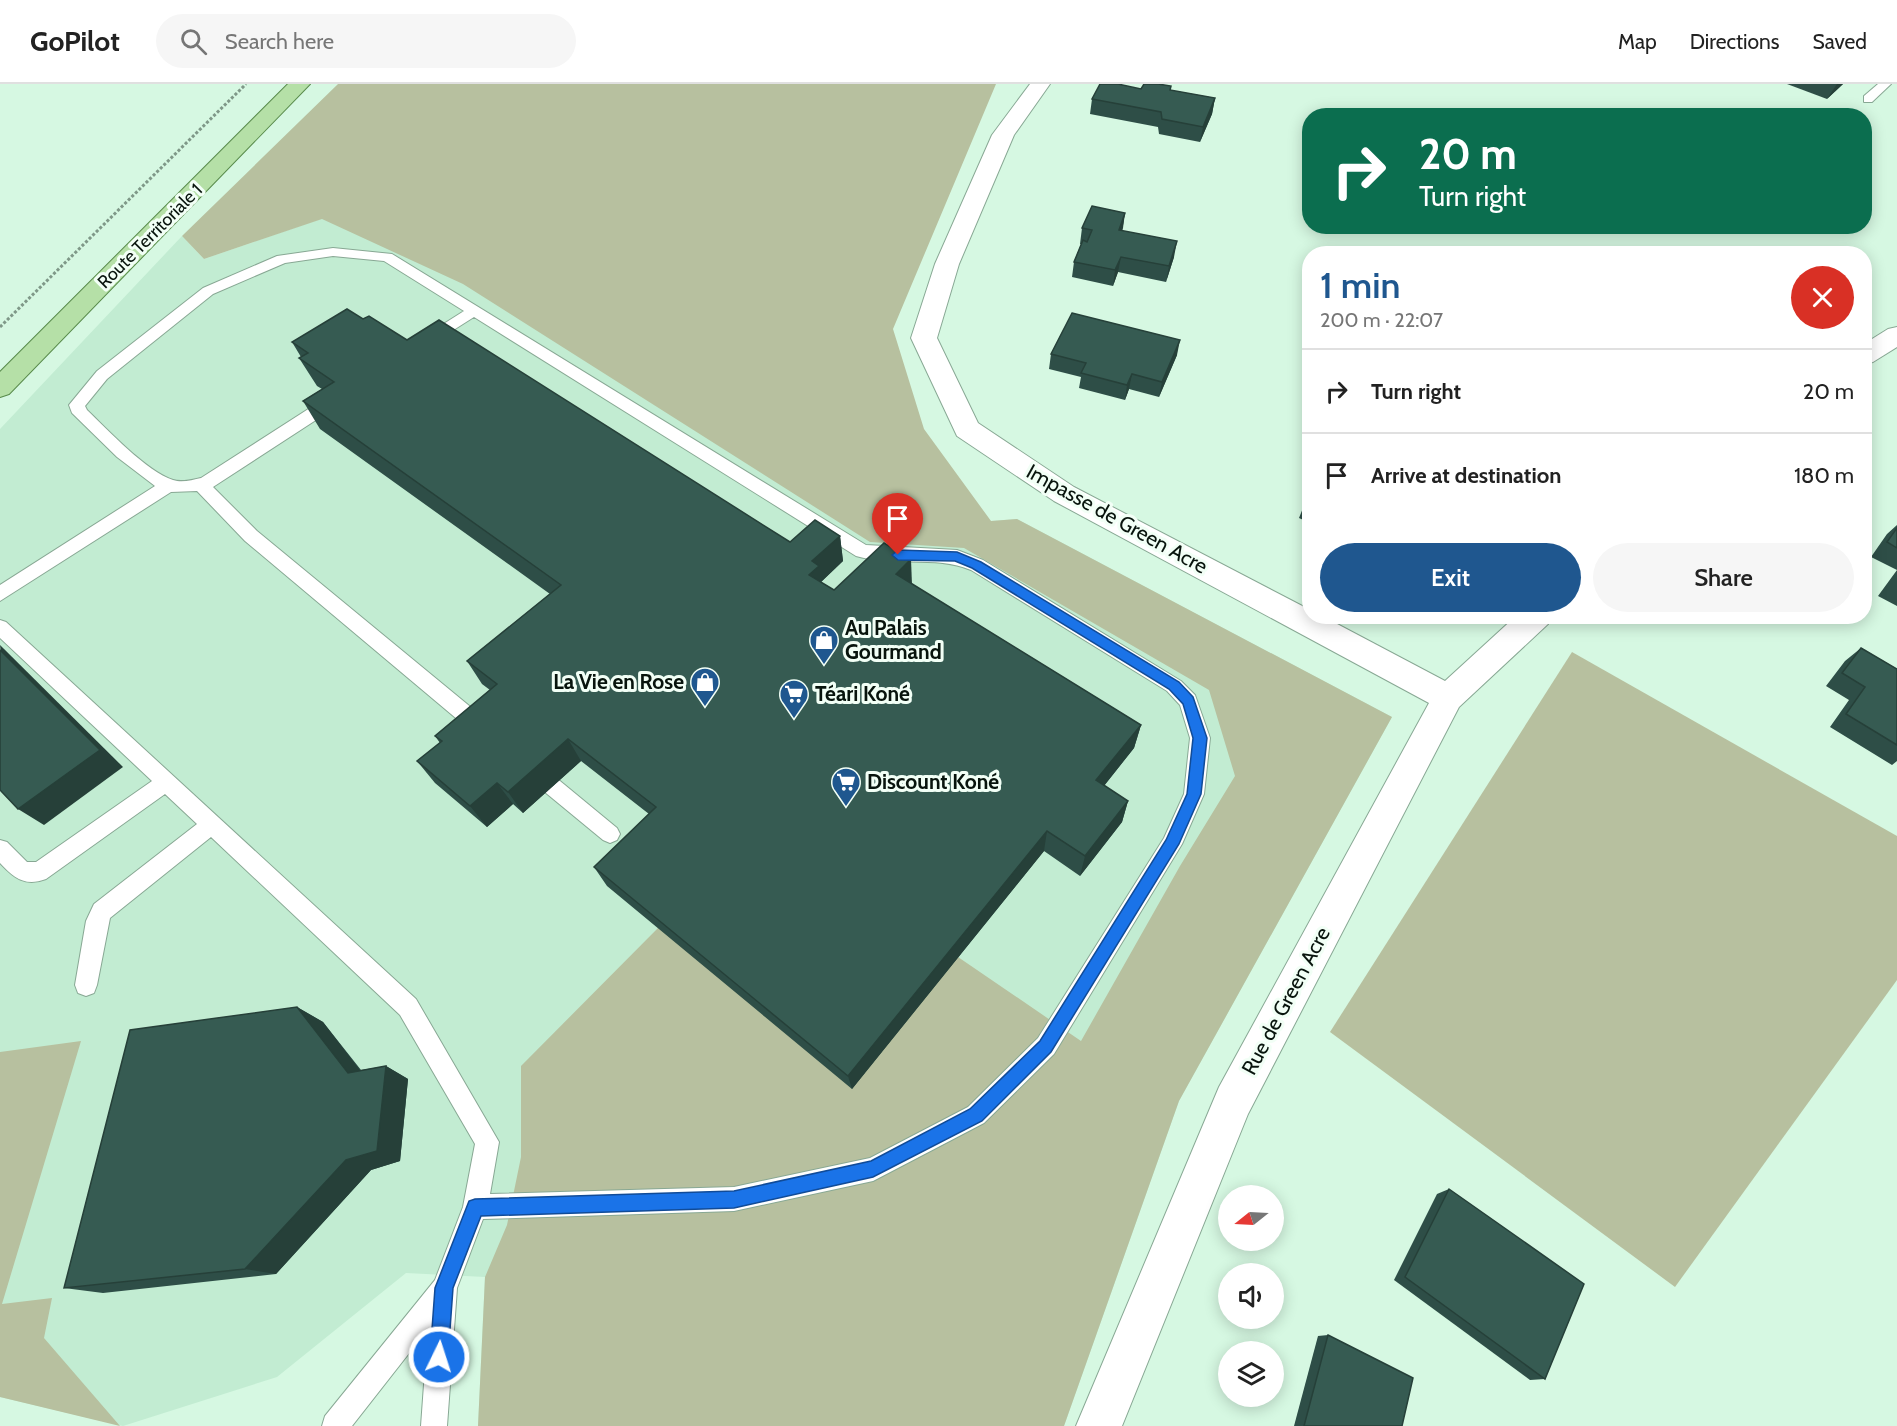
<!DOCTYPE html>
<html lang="en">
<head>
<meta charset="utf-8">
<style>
	:root { --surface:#fff; --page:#f6f6f6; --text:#222; --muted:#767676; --line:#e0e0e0; --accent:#1f578f }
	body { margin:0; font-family:Cabin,sans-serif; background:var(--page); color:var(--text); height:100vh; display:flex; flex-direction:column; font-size:22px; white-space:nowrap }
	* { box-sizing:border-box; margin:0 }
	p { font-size:20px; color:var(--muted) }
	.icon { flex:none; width:33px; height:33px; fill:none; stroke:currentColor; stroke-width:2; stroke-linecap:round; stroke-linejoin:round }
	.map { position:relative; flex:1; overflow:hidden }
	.sheet { position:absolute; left:1302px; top:162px; width:570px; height:378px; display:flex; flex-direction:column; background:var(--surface); border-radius:24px; box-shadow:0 3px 15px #0003 }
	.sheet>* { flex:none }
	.top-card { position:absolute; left:1302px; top:24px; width:570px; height:126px; border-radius:24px; box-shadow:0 3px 15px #0003; background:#0b6e4f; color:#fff; overflow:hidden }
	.needle { width:39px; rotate:252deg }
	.buttons { position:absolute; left:1218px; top:1101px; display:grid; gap:12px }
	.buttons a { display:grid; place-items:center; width:66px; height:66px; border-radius:50%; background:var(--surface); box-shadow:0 3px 15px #0003; font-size:30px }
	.pin { position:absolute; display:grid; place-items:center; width:51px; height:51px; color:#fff; margin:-62px -26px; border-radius:50% 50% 50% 0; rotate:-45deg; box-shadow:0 0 6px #0007 }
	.pin .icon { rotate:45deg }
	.me { position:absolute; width:66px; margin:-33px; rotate:4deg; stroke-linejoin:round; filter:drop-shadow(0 0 4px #0008) }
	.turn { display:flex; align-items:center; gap:21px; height:126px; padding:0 18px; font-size:27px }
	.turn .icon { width:78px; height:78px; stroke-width:2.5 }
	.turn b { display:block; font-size:42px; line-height:51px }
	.round { display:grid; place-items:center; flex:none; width:63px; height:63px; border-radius:32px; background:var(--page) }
	.head { display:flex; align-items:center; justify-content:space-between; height:102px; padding:0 18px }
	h1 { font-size:36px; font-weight:600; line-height:45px; color:var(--accent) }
	.button { display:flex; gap:12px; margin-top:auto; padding:12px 18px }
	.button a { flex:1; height:69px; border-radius:36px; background:var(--accent); color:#fff; font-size:24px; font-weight:600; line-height:69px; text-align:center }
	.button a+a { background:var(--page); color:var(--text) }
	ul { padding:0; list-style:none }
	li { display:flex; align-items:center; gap:18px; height:84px; padding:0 18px; border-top:2px solid var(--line) }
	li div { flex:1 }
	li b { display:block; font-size:22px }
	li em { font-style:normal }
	header { display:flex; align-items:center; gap:36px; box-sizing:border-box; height:84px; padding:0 30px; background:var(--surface); border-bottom:2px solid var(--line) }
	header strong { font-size:28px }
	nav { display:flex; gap:33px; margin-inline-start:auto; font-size:21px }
	.search { width:420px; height:54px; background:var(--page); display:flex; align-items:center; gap:15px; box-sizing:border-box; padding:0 21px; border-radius:33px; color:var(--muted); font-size:22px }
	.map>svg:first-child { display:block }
	.built { fill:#c2ecd2 }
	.green { fill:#b7c09f }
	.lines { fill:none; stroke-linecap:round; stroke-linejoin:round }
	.lane-casing { stroke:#88a894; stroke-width:2 }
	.street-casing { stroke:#88a894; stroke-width:2 }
	.primary-casing { stroke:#588b4b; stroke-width:2 }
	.path { stroke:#7f9888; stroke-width:3; stroke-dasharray:3 2; stroke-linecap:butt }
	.lane { fill:#fff; fill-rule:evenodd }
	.street { fill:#fff; fill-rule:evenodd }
	.primary { fill:#b5e0a7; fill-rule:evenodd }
	.wall { fill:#2e4e47 }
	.shaded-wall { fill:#264039 }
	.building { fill:#365b52; stroke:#264039; stroke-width:1.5 }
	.route { fill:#1a73e8; stroke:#114b97; stroke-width:1.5 }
	.labels { text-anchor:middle; stroke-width:6; stroke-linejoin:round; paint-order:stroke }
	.far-street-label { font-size:18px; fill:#08140d; stroke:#f2fff6 }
	.street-label { font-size:21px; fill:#08140d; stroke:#f2fff6 }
	.poi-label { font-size:21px; font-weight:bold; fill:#08140d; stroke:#f2fff6; text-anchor:start }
</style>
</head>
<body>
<header>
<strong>GoPilot</strong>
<div class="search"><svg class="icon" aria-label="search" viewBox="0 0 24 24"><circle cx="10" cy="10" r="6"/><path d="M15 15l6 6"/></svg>Search here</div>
<nav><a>Map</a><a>Directions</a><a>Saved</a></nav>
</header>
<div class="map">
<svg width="1897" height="1342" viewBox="0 0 1897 1342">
	<rect width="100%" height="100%" fill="#d6f8e2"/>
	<polygon class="built" points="382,114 991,437 1017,435 1392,633 1179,1017 1064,1342 478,1342 485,1193 406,1189 277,1293 123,1342 0,1313 0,345 182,152 204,175"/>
	<g class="green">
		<polygon points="338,0 996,0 893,245 924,345 991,437 1017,435 1392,633 1179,1017 1064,1342 478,1342 485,1193 507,1141 521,1073 521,982 658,844 958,873 1081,957 1180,782 1235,692 1209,606 964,464 870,458 463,200 322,135 204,175 182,152"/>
		<polygon points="1572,568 1897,752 1897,896 1675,1203 1330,948"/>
		<polygon points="81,957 2,1220 52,1214 44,1254 120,1342 0,1313 0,968"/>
	</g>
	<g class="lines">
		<g class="lane-casing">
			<g id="lane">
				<polygon points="1878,0 1891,0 1872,18 1864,18 1864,12"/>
				<path d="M 333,164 L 392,170 L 866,461 L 957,466 L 983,476 L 1181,597 L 1195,611 L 1210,654 L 1204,710 L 1182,760 L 1054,970 L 984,1039 L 873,1097 L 734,1127 L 483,1135 L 457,1204 L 447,1342 L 421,1342 L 428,1245 L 352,1342 L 322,1342 L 325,1332 L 435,1196 L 463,1123 L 475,1060 L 400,931 L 211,753 L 110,834 L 97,901 L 94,909 L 86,912 L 78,909 L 75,901 L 86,837 L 94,820 L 197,740 L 165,710 L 46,795 C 25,803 14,794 0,779 L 0,756 L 7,758 L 27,778 L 36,778 L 152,697 L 0,554 L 0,536 L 6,538 L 416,915 L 499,1058 L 490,1110 L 734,1103 L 870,1074 L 968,1023 L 1038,954 L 1164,754 L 1184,710 L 1190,654 L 1180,621 L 1167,607 L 971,486 C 935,471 893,483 856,472 L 474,233 L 433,259 L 423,259 L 421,256 L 423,253 L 464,227 L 384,177 L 333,172 L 285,179 L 213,210 L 107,295 L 85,322 L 87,326 C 108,346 147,388 173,396 C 182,399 192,396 201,394 L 327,313 L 339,313 L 341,317 L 339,321 L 213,403 L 257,447 L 490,639 L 493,645 L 490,651 L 483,653 L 476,651 L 245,457 L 197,407 L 171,408 L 0,517 L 0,501 L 155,402 L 117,373 L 72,329 L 69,321 L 97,287 L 203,204 L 277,172 Z"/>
				<polygon points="553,694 560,697 617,744 620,750 617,756 610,759 603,756 546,709 543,703 546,697"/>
			</g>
		</g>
		<g class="street-casing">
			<g id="street">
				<polygon points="1030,0 1050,0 1014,51 959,180 937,254 978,339 1074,403 1310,526 1310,532 1322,532 1445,597 1516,532 1552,532 1548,540 1459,623 1248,1030 1122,1342 1076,1342 1219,1003 1429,619 1054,417 957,352 911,254 935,180 992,51"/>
				<polygon points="1897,243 1897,263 1873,278 1864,280 1864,260 1888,245"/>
			</g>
		</g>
		<g class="primary-casing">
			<polygon id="primary" points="288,0 310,0 9,310 0,313 0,288"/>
		</g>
		<polyline class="path" points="0,243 246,0"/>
		<use href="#lane" class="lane"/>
		<use href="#street" class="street"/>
		<use href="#primary" class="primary"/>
	</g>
	<g class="wall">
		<polygon points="1787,0 1843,0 1827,15"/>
		<polygon points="1141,5 1170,6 1215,14 1212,30 1200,58 1159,50 1158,43 1090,30 1092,15"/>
		<polygon points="1125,129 1122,147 1174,173 1166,198 1118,188 1113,202 1072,193 1074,178 1081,160 1080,160 1082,144"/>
		<polygon points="363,235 407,256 790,458 840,452 843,477 821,498 834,506 912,500 1141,641 1134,664 1104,702 1128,717 1122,738 1080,792 1044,767 852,1005 607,802 594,783 649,730 581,677 523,729 513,720 487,743 435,699 417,677 440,659 435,652 490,606 482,600 467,577 550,510 320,345 303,317 322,305 317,302 299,274 301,273 292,258"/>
		<polygon points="1051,270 1177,271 1159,313 1129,305 1125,316 1079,304 1081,293 1049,285"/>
		<polygon points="1310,414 1310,439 1299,434 1305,419"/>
		<polygon points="1897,441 1897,522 1878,512 1897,486 1871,473 1887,450"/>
		<polygon points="1861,564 1897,585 1897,677 1892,681 1830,643 1849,616 1826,602 1845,577"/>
		<polygon points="297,923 323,938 361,986 386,982 408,995 400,1077 371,1086 276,1190 103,1209 64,1204"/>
		<polygon points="1449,1105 1545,1295 1530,1296 1394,1196 1437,1110"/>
		<polygon points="1328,1251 1402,1342 1294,1342 1318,1252"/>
	</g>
	<g class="shaded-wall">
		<polygon points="1837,0 1843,0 1827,15"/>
		<polygon points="1215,14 1212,30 1200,58 1203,43"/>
		<polygon points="1125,129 1123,144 1117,161 1119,146"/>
		<polygon points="1177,157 1174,173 1166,198 1169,182"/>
		<polygon points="1121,173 1118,188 1113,202 1115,186"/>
		<polygon points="1180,256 1177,271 1159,313 1162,298"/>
		<polygon points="1132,290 1129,305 1125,316 1127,301"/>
		<polygon points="840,452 843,477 821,498 809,491 812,477"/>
		<polygon points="911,475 912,501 896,490"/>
		<polygon points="0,561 123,683 44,741 18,725"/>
		<polygon points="1141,641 1134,664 1091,718 1096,696"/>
		<polygon points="568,655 581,677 523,729 508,708"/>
		<polygon points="497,699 513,720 487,743 470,722"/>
		<polygon points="1128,717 1122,738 1080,792 1085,772"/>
		<polygon points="1047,747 1044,767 852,1005 848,992"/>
		<polygon points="297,923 323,938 372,1002 348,989"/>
		<polygon points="386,982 408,995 400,1077 371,1086 276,1190 245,1185"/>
	</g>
	<g class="building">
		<polygon points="1100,0 1118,0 1141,5 1144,0 1158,0 1171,2 1170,6 1215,14 1203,43 1162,35 1161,28 1092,15"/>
		<polygon points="1092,122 1125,129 1119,146 1177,157 1169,182 1121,173 1115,186 1074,178 1083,156 1087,158 1092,146 1082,144"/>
		<polygon points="347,225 363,235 369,232 407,256 439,236 790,458 815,436 840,452 812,477 819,482 809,491 834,506 884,459 911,475 896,490 1141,641 1096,696 1128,717 1085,772 1047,747 848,992 594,783 656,723 568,655 508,708 497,699 470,722 417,677 442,657 435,652 497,600 467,577 561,501 303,317 334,298 299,274 308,269 292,258"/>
		<polygon points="1072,229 1180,256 1162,298 1132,290 1127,301 1081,289 1086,279 1051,270"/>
		<polygon points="1310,414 1310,422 1305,419"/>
		<polygon points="1897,444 1897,464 1887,458"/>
		<polygon points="1861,564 1897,585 1897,661 1846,630 1865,603 1842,589"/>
		<polygon points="0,566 100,666 18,725 0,706"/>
		<polygon points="297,923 348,989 386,982 377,1067 346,1076 245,1185 64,1204 130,946"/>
		<polygon points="1449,1105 1584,1200 1545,1295 1405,1193"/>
		<polygon points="1328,1251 1413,1294 1402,1342 1304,1342"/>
	</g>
	<polygon class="route" points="898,466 957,468 981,478 1179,598 1193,613 1207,654 1201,710 1179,760 1051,968 982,1037 873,1093 734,1124 481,1132 453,1204 448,1273 446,1279 439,1282 433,1279 430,1273 435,1204 469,1117 475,1115 734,1107 871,1077 970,1025 1040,957 1166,756 1187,710 1193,654 1183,620 1169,605 972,484 955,477 898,476 892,471"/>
	<defs>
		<g id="shop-pin" transform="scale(1.5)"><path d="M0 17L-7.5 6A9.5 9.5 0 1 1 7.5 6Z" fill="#1f578f" stroke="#f2fff6"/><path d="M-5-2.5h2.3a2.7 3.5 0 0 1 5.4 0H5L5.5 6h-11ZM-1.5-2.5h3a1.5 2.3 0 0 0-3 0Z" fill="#fff"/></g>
		<g id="supermarket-pin" transform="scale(1.5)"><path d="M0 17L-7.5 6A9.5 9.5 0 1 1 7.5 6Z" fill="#1f578f" stroke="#f2fff6"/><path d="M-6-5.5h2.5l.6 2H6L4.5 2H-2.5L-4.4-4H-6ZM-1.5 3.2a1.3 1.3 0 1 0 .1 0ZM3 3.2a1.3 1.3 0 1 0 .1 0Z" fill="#fff"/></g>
	</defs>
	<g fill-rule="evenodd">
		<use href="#shop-pin" x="824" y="556"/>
		<use href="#shop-pin" x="705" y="598"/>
		<use href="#supermarket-pin" x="794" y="610"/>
		<use href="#supermarket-pin" x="846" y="698"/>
	</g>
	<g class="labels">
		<g class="far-street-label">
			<text transform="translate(150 152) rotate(-45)" y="6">Route Territoriale 1</text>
		</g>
		<g class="street-label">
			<text transform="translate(1117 435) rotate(29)" y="7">Impasse de Green Acre</text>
			<text transform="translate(1286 917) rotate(-62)" y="7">Rue de Green Acre</text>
		</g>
		<g class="poi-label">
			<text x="845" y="551">Au Palais<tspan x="845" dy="24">Gourmand</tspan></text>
			<text x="684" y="605" text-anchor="end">La Vie en Rose</text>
			<text x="815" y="617">Téari Koné</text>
			<text x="867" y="705">Discount Koné</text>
		</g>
	</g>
</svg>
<div class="buttons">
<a><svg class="needle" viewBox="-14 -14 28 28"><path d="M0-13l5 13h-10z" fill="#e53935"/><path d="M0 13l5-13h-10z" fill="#767676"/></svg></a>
<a><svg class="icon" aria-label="sound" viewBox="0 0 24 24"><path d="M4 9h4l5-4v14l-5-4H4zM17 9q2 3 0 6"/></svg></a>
<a><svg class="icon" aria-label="layers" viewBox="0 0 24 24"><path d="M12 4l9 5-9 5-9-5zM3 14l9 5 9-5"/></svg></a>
</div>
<div class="pin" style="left:898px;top:471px;background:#d93025"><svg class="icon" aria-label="arrive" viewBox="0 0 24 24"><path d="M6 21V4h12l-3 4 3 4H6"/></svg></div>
<svg class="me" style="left:439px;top:1273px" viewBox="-20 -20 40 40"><circle r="17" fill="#1a73e8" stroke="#fff" stroke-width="3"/><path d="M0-11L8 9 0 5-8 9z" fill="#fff"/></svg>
<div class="top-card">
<div class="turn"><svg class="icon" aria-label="right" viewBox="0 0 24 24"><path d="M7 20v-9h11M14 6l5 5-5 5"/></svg><div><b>20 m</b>Turn right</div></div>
</div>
<section class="sheet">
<div class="head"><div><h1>1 min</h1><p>200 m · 22:07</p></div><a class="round" style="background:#d93025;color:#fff"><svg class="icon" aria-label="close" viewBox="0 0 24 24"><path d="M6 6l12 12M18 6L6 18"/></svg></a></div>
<ul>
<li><svg class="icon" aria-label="right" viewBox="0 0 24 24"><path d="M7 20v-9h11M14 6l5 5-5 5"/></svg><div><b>Turn right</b></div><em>20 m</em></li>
<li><svg class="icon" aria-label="arrive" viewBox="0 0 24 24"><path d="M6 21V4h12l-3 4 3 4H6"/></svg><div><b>Arrive at destination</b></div><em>180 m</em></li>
</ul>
<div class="button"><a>Exit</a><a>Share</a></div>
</section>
</div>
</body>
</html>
